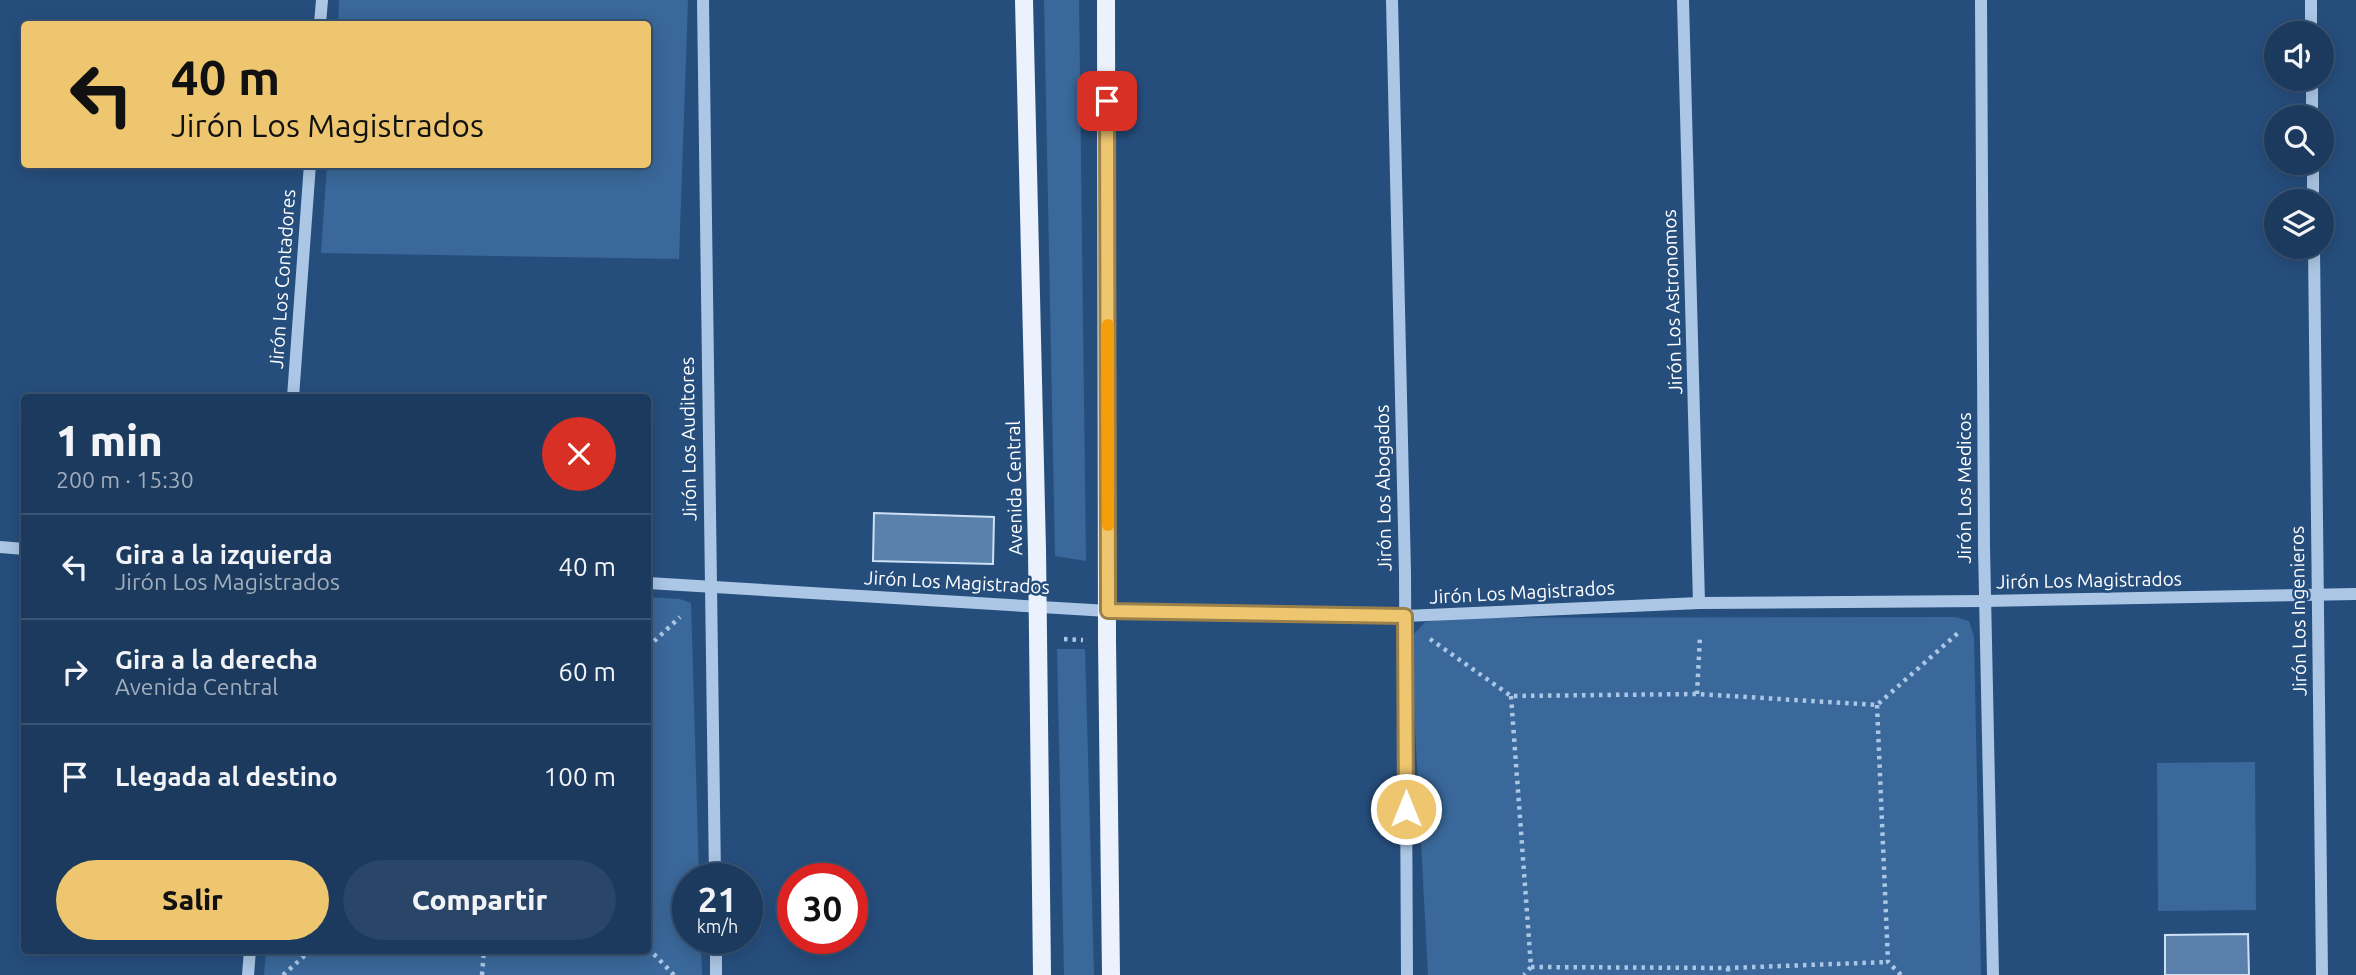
<!DOCTYPE html>
<html lang="es">
<head>
<meta charset="utf-8">
<style>
	:root { --surface:#1c3a5e; --page:#294567; --text:#f1f3f6; --muted:#a0adbc; --line:#3a5473; --accent:#eec670 }
	body { margin:0; font-family:Ubuntu,sans-serif; background:var(--page); color:var(--text); height:100vh; display:flex; flex-direction:column; font-size:26px; white-space:nowrap }
	* { box-sizing:border-box; margin:0 }
	p { font-size:23px; color:var(--muted) }
	.icon { flex:none; width:38px; height:38px; fill:none; stroke:currentColor; stroke-width:2; stroke-linecap:round; stroke-linejoin:round }
	.map { position:relative; flex:1; overflow:hidden }
	.side { position:absolute; left:21px; top:394px; width:630px; height:560px; display:flex; flex-direction:column; background:var(--surface); border-radius:7px; box-shadow:0 4px 18px #0003,0 0 0 2px var(--line) }
	.side>* { flex:none }
	.guide { position:absolute; left:21px; top:21px; width:630px; height:147px; border-radius:7px; box-shadow:0 4px 18px #0003,0 0 0 2px var(--line); background:#eec670; color:#111; overflow:hidden }
	.buttons { position:absolute; left:2264px; top:21px; display:grid; gap:14px }
	.buttons a { display:grid; place-items:center; width:70px; height:70px; border-radius:50%; background:var(--surface); box-shadow:0 4px 18px #0003,0 0 0 2px var(--line); font-size:35px }
	.speed { position:absolute; left:672px; top:863px; display:flex; gap:14px; font-size:35px; font-weight:700; text-align:center }
	.speed>* { display:grid; place-content:center; width:91px; height:91px; border-radius:50%; background:var(--surface); box-shadow:0 4px 18px #0003,0 0 0 2px var(--line); line-height:1 }
	.speed small { font-size:18px; font-weight:400 }
	.speed .limit { border:10px solid #d22; background:#fff; color:#111 }
	.pin { position:absolute; display:grid; place-items:center; width:60px; height:60px; color:#fff; margin:-30px; border-radius:14px; box-shadow:0 4px 10px #0006 }
	.me { position:absolute; width:77px; margin:-38px; rotate:0deg; stroke-linejoin:round; filter:drop-shadow(0 0 5px #0008) }
	.turn { display:flex; align-items:center; gap:24px; height:147px; padding:0 35px; font-size:32px }
	.turn .icon { width:91px; height:91px; stroke-width:2.5 }
	.turn b { display:block; font-size:49px; line-height:60px }
	.round { display:grid; place-items:center; flex:none; width:74px; height:74px; border-radius:37px; background:var(--page) }
	.headline { display:flex; align-items:center; justify-content:space-between; height:119px; padding:0 35px }
	h1 { font-size:42px; font-weight:800; line-height:52px }
	.cta { display:flex; gap:14px; margin-top:auto; padding:14px 35px }
	.cta a { flex:1; height:80px; border-radius:42px; background:var(--accent); color:#111; font-size:28px; font-weight:800; line-height:80px; text-align:center }
	.cta a+a { background:var(--page); color:var(--text) }
	ul { padding:0; list-style:none }
	li { display:flex; align-items:center; gap:21px; height:105px; padding:0 35px; border-top:2px solid var(--line) }
	li div { flex:1 }
	li b { display:block; font-size:26px }
	li em { font-style:normal }
	.map>svg:first-child { display:block }
	.green { fill:#3a689a }
	.building { fill:#5a81ab; stroke:#cee0f4; stroke-width:2 }
	.lines { fill:none; stroke-linecap:round; stroke-linejoin:round }
	.path { stroke:#abc7e5; stroke-width:4.5; stroke-dasharray:3.5 5; stroke-linecap:butt }
	.minor { stroke:#abc7e5; stroke-width:12 }
	.major { stroke:#ebf2fd; stroke-width:18 }
	.route-casing { stroke:#9b8149; stroke-width:18 }
	.route { stroke:#eec670; stroke-width:12 }
	.slow { stroke:#f59e0b; stroke-width:12 }
	.labels { text-anchor:middle; stroke-width:5; stroke-linejoin:round; paint-order:stroke }
	.street-label { font-size:19px; fill:#fff; stroke:#264e7d }
</style>
</head>
<body>
<div class="map">
<svg width="2356" height="975" viewBox="0 0 2356 975">
	<rect width="100%" height="100%" fill="#264e7d"/>
	<g class="green">
		<polygon points="339,0 688,0 679,259 321,253 327,165 648,164 648,24 338,24"/>
		<polygon points="1044,0 1079,0 1086,561 1055,556"/>
		<polygon points="648,597 680,599 691,603 699,878 688,878 688,938 701,938 702,975 264,975 266,950 648,950"/>
		<polygon points="1955,617 1969,621 1974,637 1981,975 1428,975 1411,652 1413,635 1425,622 1450,618"/>
		<polygon points="1057,649 1085,649 1094,975 1064,975"/>
		<polygon points="2255,762 2256,910 2158,911 2157,763"/>
	</g>
	<g class="building">
		<polygon points="874,513 994,517 993,564 873,561"/>
		<polygon points="2248,934 2249,975 2165,975 2165,935"/>
	</g>
	<g class="lines">
		<g class="path">
			<polyline points="1064,639 1083,640"/>
			<polyline points="1430,639 1511,696 1697,694 1877,705 1958,633"/>
			<polyline points="648,647 680,617"/>
			<polyline points="1697,694 1700,636"/>
			<polyline points="1511,696 1531,967 1524,975"/>
			<polyline points="1877,705 1888,962 1901,975"/>
			<polyline points="648,948 674,975"/>
			<polyline points="1531,967 1728,968 1888,962"/>
			<polyline points="1728,968 1728,975"/>
			<polyline points="283,975 311,950"/>
			<polyline points="482,975 484,950"/>
		</g>
		<g class="minor">
			<polyline points="703,0 715,878"/>
			<polyline points="1392,0 1405,573 1407,975"/>
			<polyline points="1683,0 1699,603"/>
			<polyline points="1981,0 1984,547 1993,975"/>
			<polyline points="2311,0 2311,33"/>
			<polyline points="320,24 322,0"/>
			<polyline points="2312,79 2312,117"/>
			<polyline points="2313,163 2313,201"/>
			<polyline points="2314,247 2322,975"/>
			<polyline points="293,397 310,164"/>
			<polyline points="0,547 24,549"/>
			<polyline points="648,583 1108,611 1405,616 1699,603 1985,601 2356,594"/>
			<polyline points="716,938 716,975"/>
			<polyline points="248,975 250,950"/>
		</g>
		<g class="major">
			<polyline points="1024,0 1037,550 1042,975"/>
			<polyline points="1106,0 1107,641 1111,975"/>
		</g>
	</g>
	<g class="lines">
		<g class="route-casing">
			<polyline id="route" points="1107,101 1108,611 1405,616 1406,809"/>
		</g>
		<use href="#route" class="route"/>
		<polyline class="slow" points="1108,325 1108,525"/>
	</g>
	<g class="labels">
		<g class="street-label">
			<text transform="translate(282 279) rotate(-86)" y="7">Jirón Los Contadores</text>
			<text transform="translate(1672 302) rotate(-92)" y="7">Jirón Los Astronomos</text>
			<text transform="translate(688 439) rotate(-91)" y="7">Jirón Los Auditores</text>
			<text transform="translate(1014 488) rotate(-91)" y="7">Avenida Central</text>
			<text transform="translate(1383 488) rotate(-91)" y="7">Jirón Los Abogados</text>
			<text transform="translate(1964 488) rotate(-90)" y="7">Jirón Los Medicos</text>
			<text transform="translate(2089 580) rotate(-1)" y="7">Jirón Los Magistrados</text>
			<text transform="translate(957 582) rotate(3)" y="7">Jirón Los Magistrados</text>
			<text transform="translate(1522 592) rotate(-3)" y="7">Jirón Los Magistrados</text>
			<text transform="translate(2298 611) rotate(-91)" y="7">Jirón Los Ingenieros</text>
		</g>
	</g>
</svg>
<div class="buttons">
<a><svg class="icon" aria-label="sound" viewBox="0 0 24 24"><path d="M4 9h4l5-4v14l-5-4H4zM17 9q2 3 0 6"/></svg></a>
<a><svg class="icon" aria-label="search" viewBox="0 0 24 24"><circle cx="10" cy="10" r="6"/><path d="M15 15l6 6"/></svg></a>
<a><svg class="icon" aria-label="layers" viewBox="0 0 24 24"><path d="M12 4l9 5-9 5-9-5zM3 14l9 5 9-5"/></svg></a>
</div>
<div class="speed"><div>21<small>km/h</small></div><div class="limit">30</div></div>
<div class="pin" style="left:1107px;top:101px;background:#d93025"><svg class="icon" aria-label="arrive" viewBox="0 0 24 24"><path d="M6 21V4h12l-3 4 3 4H6"/></svg></div>
<svg class="me" style="left:1406px;top:809px" viewBox="-20 -20 40 40"><circle r="17" fill="#eec670" stroke="#fff" stroke-width="3"/><path d="M0-11L8 9 0 5-8 9z" fill="#fff"/></svg>
<div class="guide">
<div class="turn"><svg class="icon" aria-label="left" viewBox="0 0 24 24"><path d="M17 20v-9H6M10 6l-5 5 5 5"/></svg><div><b>40 m</b>Jirón Los Magistrados</div></div>
</div>
<section class="side">
<div class="headline"><div><h1>1 min</h1><p>200 m · 15:30</p></div><a class="round" style="background:#d93025;color:#fff"><svg class="icon" aria-label="close" viewBox="0 0 24 24"><path d="M6 6l12 12M18 6L6 18"/></svg></a></div>
<ul>
<li><svg class="icon" aria-label="left" viewBox="0 0 24 24"><path d="M17 20v-9H6M10 6l-5 5 5 5"/></svg><div><b>Gira a la izquierda</b><p>Jirón Los Magistrados</p></div><em>40 m</em></li>
<li><svg class="icon" aria-label="right" viewBox="0 0 24 24"><path d="M7 20v-9h11M14 6l5 5-5 5"/></svg><div><b>Gira a la derecha</b><p>Avenida Central</p></div><em>60 m</em></li>
<li><svg class="icon" aria-label="arrive" viewBox="0 0 24 24"><path d="M6 21V4h12l-3 4 3 4H6"/></svg><div><b>Llegada al destino</b></div><em>100 m</em></li>
</ul>
<div class="cta"><a>Salir</a><a>Compartir</a></div>
</section>
</div>
</body>
</html>
